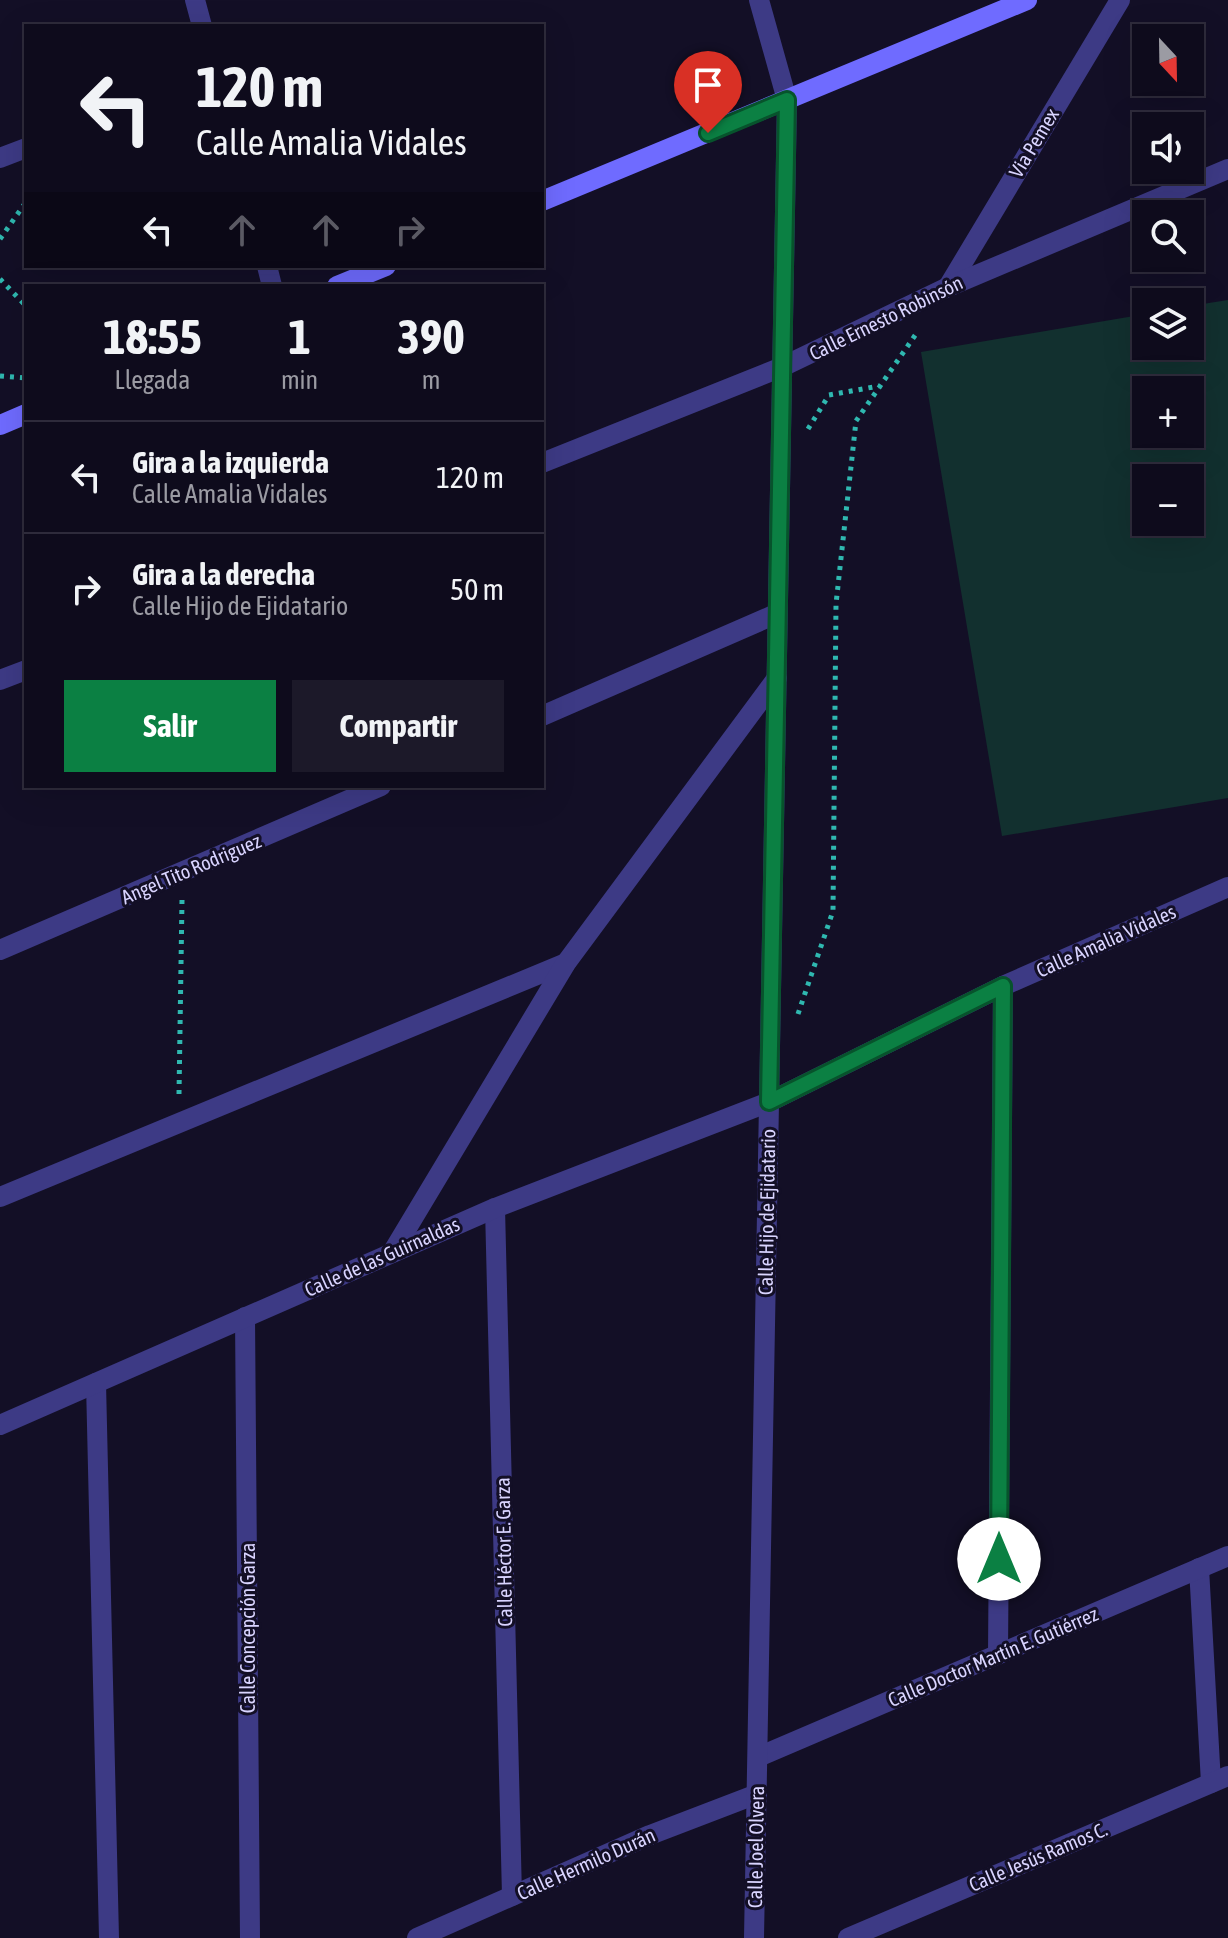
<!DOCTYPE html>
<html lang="es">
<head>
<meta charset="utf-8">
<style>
	:root { --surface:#0e0b1c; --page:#1c1929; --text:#f1f3f6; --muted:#9b9ba3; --line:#2e2b3b; --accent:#0b8043 }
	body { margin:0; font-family:"Asap Condensed",sans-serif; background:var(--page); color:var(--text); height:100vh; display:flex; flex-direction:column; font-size:30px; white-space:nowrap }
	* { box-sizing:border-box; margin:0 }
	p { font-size:26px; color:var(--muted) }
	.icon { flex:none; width:44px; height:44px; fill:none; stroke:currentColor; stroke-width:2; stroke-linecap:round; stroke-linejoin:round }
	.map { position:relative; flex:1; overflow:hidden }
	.side { position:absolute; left:24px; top:284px; width:520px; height:504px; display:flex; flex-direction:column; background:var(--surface); border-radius:0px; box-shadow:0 8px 32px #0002,0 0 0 2px var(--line) }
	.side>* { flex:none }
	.hud { position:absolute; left:24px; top:24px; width:520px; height:244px; border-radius:0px; box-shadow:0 8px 32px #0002,0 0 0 2px var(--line); background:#0e0b1c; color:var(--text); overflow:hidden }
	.needle { width:52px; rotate:158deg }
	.fabs { position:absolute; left:1132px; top:24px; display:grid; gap:16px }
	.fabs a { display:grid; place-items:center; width:72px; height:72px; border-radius:0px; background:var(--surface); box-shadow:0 8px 32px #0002,0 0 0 2px var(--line); font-size:40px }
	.pin { position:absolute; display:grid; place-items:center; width:68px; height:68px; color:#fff; margin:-82px -34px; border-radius:50% 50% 50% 0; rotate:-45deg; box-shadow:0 0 8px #0007 }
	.pin .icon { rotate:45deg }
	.me { position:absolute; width:88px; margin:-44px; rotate:0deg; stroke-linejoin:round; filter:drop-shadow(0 0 6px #0008) }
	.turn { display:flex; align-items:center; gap:28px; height:168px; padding:0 40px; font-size:36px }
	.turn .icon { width:104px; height:104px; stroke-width:2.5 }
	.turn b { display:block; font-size:56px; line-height:68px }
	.lanes { display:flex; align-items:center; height:76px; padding:0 40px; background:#0003; justify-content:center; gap:40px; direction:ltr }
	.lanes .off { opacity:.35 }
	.eta { display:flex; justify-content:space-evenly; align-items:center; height:136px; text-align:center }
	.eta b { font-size:48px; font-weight:700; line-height:56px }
	.cta { display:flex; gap:16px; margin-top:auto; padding:16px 40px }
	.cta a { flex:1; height:92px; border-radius:0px; background:var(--accent); color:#fff; font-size:32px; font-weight:700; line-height:92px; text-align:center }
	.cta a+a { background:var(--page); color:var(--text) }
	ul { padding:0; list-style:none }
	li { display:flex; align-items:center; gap:24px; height:112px; padding:0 40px; border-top:2px solid var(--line) }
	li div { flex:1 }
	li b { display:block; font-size:30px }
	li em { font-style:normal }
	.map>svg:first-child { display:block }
	.green { fill:#12302f; fill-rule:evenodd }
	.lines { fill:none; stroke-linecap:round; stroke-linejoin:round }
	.path { stroke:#2fb8b0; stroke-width:5; stroke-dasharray:4 6; stroke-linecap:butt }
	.street { stroke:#3d3a85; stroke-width:20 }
	.secondary { stroke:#6f6bff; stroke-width:20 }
	.route-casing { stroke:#07532c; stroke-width:20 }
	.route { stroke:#0b8043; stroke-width:14 }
	.labels { text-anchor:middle; stroke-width:6; stroke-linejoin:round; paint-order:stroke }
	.street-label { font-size:20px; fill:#d9d4ff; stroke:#130f26 }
</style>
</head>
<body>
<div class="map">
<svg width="1228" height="1938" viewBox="0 0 1228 1938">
	<rect width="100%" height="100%" fill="#130f26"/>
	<path class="green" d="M 1228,300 L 1228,798 L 1002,836 L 921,352 L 1146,314 L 1146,346 L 1190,346 L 1190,306 ZM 1146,390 L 1190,390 L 1190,434 L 1146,434 ZM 1190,478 L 1190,522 L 1146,522 L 1146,478 Z"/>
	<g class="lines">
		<g class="path">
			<polyline points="0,239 26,202"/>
			<polyline points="0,279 26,306"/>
			<polyline points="0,376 26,378"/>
			<polyline points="808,429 829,395 879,386"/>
			<polyline points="798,1014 833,911 836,604 856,421 916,334"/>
			<polyline points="179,1094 182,900"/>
		</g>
		<g class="street">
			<polyline points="195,0 202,26"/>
			<polyline points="0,158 26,148"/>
			<polyline points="267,266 272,286"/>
			<polyline points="948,287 1120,0"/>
			<polyline points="542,463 782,367 948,287 1228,169"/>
			<polyline points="0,680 26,670"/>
			<polyline points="542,716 776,614"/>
			<polyline points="0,950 381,786"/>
			<polyline points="0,1197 566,963"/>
			<polyline points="495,1208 512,1896"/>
			<polyline points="392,1253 566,963 777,678"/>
			<polyline points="245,1317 250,1938"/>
			<polyline points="96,1383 109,1938"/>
			<polyline points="0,1425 495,1208 769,1102 1003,986 1228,887"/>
			<polyline points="1199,1568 1211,1783"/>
			<polyline points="998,1655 1003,986"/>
			<polyline points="758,1757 1228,1556"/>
			<polyline points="417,1938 650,1835 757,1794"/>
			<polyline points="754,1938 787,100 759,0"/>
			<polyline points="848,1938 1228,1776"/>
		</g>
		<g class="secondary">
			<polyline points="542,201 1027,0"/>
			<polyline points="337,286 386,266"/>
			<polyline points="0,425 26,414"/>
		</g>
	</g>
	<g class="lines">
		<g class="route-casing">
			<polyline id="route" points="708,133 787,100 769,1102 1003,986 999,1559"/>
		</g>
		<use href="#route" class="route"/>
	</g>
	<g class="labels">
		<g class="street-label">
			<text transform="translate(1034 143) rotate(-59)" y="7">Via Pemex</text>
			<text transform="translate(886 318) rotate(-26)" y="7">Calle Ernesto Robinsón</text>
			<text transform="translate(191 869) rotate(-23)" y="7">Angel Tito Rodriguez</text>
			<text transform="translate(1106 941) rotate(-24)" y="7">Calle Amalia Vidales</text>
			<text transform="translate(767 1212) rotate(-89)" y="7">Calle Hijo de Ejidatario</text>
			<text transform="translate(382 1257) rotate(-24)" y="7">Calle de las Guirnaldas</text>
			<text transform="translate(504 1552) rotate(-91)" y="7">Calle Héctor E. Garza</text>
			<text transform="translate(248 1628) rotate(-90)" y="7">Calle Concepción Garza</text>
			<text transform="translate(993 1657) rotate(-23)" y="7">Calle Doctor Martín E. Gutiérrez</text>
			<text transform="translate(756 1847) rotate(-89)" y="7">Calle Joel Olvera</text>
			<text transform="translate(1038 1857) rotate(-23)" y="7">Calle Jesús Ramos C.</text>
			<text transform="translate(586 1864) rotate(-24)" y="7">Calle Hermilo Durán</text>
		</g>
	</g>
</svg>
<div class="fabs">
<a><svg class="needle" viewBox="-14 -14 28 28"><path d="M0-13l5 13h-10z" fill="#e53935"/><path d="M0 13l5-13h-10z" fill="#9b9ba3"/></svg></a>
<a><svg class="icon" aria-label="sound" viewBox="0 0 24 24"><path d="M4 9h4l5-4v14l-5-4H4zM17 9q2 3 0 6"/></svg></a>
<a><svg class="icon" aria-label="search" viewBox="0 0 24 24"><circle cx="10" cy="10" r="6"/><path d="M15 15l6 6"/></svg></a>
<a><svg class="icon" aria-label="layers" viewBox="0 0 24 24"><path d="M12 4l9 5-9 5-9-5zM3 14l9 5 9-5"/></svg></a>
<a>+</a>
<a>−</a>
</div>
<div class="pin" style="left:708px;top:133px;background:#d93025"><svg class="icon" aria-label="arrive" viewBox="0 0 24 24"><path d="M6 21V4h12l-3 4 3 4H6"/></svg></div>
<svg class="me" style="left:999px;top:1559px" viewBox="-20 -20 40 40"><circle r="19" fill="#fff"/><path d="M0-13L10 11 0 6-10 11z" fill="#0b8043"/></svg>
<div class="hud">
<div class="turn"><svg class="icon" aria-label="left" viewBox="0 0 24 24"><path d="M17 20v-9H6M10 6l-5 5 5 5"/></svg><div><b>120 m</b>Calle Amalia Vidales</div></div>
<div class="lanes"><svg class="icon" aria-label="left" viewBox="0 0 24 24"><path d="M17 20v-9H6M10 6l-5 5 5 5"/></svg><svg class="icon off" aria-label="ahead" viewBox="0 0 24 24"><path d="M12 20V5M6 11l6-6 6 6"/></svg><svg class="icon off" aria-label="ahead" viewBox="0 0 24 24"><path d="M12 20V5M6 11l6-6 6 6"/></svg><svg class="icon off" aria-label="right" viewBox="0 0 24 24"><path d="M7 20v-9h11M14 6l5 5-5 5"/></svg></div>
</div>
<section class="side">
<div class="eta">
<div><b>18:55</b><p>Llegada</p></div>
<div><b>1</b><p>min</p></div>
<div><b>390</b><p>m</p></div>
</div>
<ul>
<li><svg class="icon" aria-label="left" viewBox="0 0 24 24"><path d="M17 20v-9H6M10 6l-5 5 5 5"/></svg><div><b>Gira a la izquierda</b><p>Calle Amalia Vidales</p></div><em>120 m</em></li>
<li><svg class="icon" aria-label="right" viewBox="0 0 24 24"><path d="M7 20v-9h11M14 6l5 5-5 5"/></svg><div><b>Gira a la derecha</b><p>Calle Hijo de Ejidatario</p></div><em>50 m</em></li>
</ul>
<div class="cta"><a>Salir</a><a>Compartir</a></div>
</section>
</div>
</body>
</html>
